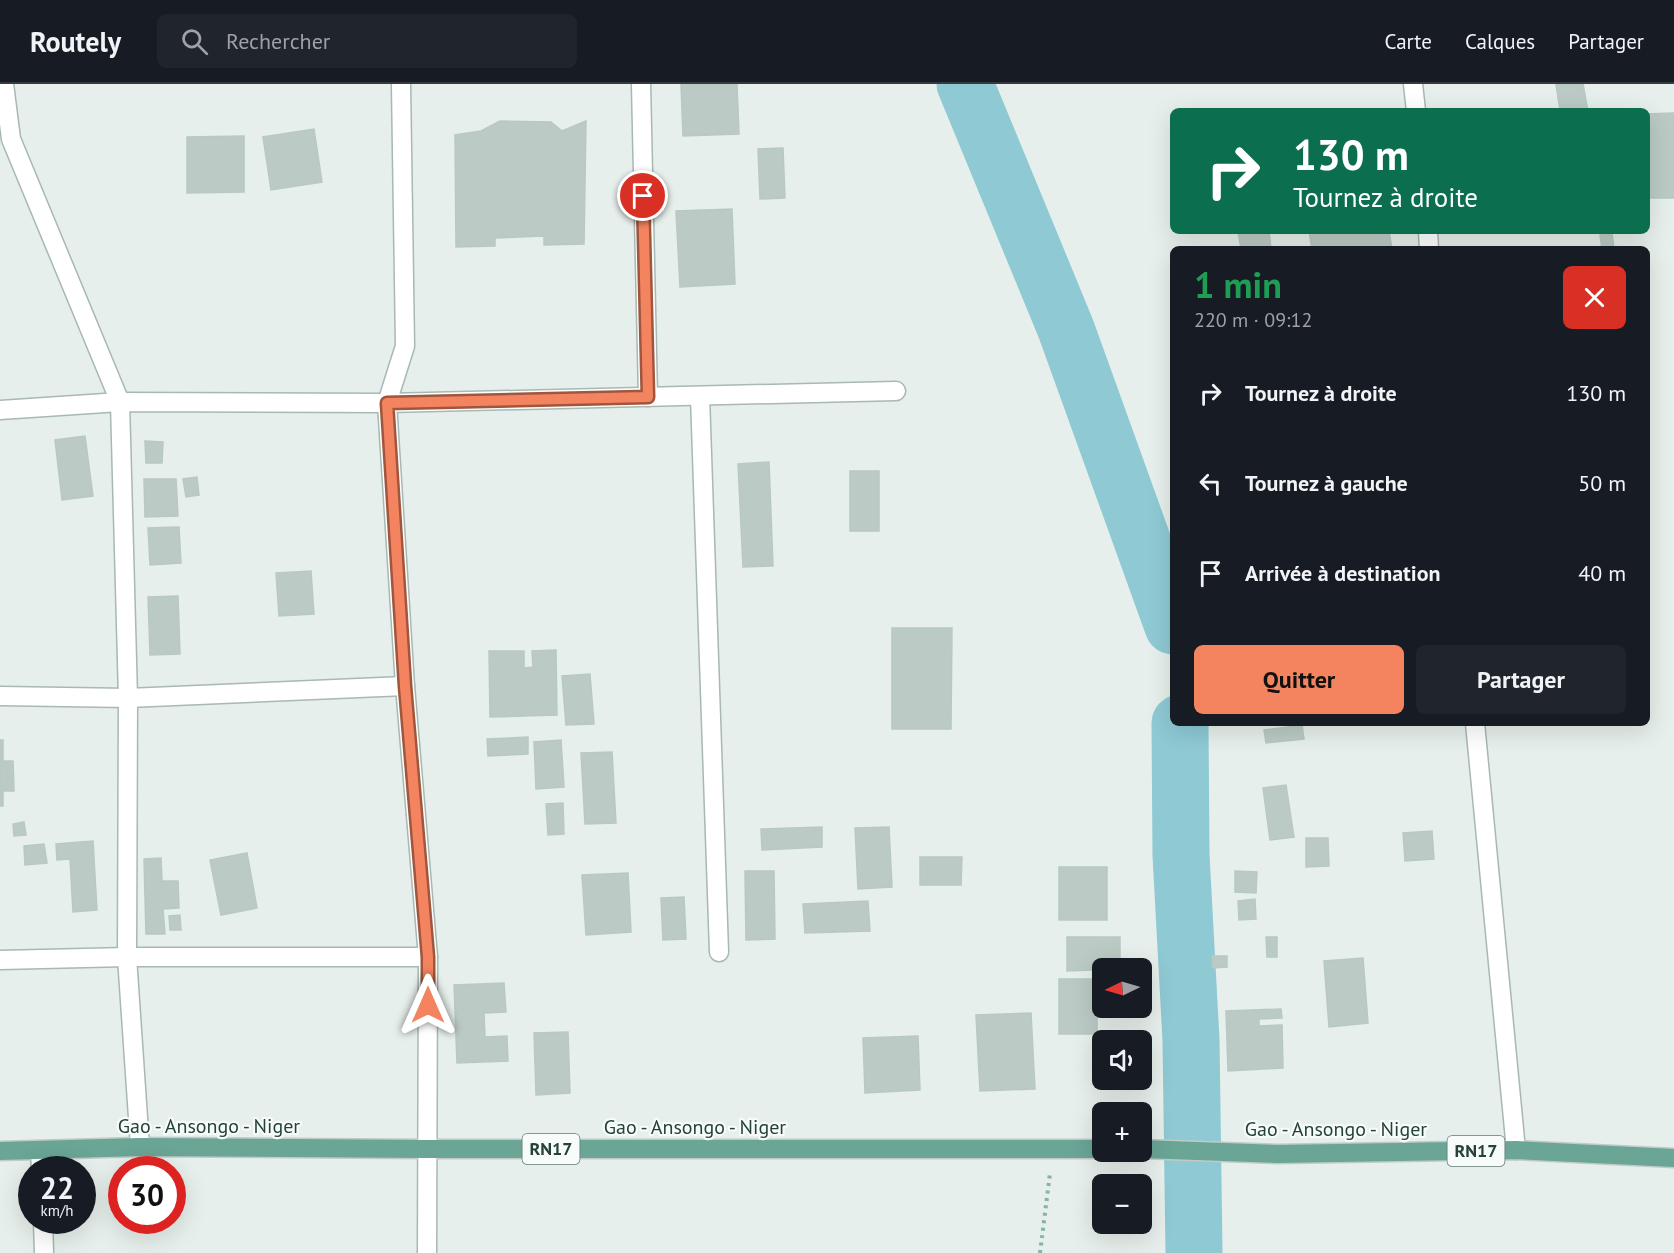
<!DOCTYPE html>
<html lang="fr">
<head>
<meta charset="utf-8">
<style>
	:root { --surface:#171b24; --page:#20242c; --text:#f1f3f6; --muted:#9ea1a6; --line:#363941; --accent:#f4845f }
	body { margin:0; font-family:"PT Sans",sans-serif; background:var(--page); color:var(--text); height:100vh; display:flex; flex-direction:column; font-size:22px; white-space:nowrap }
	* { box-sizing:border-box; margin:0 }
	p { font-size:20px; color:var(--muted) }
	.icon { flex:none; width:33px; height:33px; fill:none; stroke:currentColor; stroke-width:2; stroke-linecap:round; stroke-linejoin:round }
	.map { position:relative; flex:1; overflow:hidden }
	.sheet { position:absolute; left:1170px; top:162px; width:480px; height:480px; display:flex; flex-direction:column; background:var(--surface); border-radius:9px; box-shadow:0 6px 24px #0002 }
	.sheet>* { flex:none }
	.top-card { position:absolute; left:1170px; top:24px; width:480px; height:126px; border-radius:9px; box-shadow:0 6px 24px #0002; background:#0b6e4f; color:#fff; overflow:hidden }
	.needle { width:39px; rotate:265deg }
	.controls { position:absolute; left:1092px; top:874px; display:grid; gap:12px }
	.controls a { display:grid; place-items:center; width:60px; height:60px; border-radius:9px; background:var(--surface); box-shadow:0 6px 24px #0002; font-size:30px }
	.speed { position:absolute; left:18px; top:1072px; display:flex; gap:12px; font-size:30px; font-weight:700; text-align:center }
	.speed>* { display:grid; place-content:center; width:78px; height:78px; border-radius:50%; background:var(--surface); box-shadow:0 6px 24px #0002; line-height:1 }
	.speed small { font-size:15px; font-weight:400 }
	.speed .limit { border:9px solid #d22; background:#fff; color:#111 }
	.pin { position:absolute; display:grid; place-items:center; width:51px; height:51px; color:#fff; margin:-26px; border:3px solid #fff; border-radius:50%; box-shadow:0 2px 6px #0007 }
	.me { position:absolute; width:66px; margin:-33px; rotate:0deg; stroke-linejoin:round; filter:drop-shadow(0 0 4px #0008) }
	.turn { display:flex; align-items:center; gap:21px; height:126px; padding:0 24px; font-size:27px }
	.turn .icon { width:78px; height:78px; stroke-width:2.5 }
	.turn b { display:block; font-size:42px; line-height:51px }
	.round { display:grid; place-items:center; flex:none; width:63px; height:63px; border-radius:9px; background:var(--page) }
	.overview { display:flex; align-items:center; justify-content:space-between; height:102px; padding:0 24px }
	h1 { font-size:36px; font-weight:700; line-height:45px; color:#1e9e55 }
	.button { display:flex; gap:12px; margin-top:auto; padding:12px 24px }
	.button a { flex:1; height:69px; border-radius:9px; background:var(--accent); color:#111; font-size:24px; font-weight:700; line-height:69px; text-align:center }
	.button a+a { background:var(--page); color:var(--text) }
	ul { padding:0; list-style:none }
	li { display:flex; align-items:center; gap:18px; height:90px; padding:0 24px }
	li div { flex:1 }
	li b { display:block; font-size:22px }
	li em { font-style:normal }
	header { display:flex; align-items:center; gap:36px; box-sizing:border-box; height:84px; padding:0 30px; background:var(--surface); border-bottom:2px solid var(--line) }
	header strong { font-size:28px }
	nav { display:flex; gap:33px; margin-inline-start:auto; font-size:21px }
	.search { width:420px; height:54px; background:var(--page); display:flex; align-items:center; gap:15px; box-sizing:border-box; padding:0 21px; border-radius:9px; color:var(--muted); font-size:22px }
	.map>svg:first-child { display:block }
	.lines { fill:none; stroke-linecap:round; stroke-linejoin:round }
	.river { stroke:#8ec9d4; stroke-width:57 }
	.building { fill:#bbcac4; stroke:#b8c9c2; stroke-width:1.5 }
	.minor-casing { stroke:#a8b8b2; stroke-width:21 }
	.primary-casing { stroke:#c2cac8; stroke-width:21 }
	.path { stroke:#86b3a5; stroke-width:4; stroke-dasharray:3 4.5; stroke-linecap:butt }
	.minor { stroke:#fff; stroke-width:18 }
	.primary { stroke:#6aa596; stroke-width:18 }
	.route-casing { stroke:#9f563e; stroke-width:15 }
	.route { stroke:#f4845f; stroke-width:10 }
	.labels { text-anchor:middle; stroke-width:4.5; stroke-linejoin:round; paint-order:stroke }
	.shield { fill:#f7fbf9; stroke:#637a73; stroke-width:1.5 }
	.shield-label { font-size:18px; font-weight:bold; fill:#24423a }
	.street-label { font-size:20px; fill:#24423a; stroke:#f7fbf9 }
</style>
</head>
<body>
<header>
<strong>Routely</strong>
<div class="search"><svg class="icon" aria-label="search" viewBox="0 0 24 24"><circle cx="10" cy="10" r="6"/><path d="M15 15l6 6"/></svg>Rechercher</div>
<nav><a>Carte</a><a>Calques</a><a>Partager</a></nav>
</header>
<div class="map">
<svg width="1674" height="1169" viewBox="0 0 1674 1169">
	<rect width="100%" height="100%" fill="#e6efeb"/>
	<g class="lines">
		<g class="river">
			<polyline points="965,0 1066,245 1173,542"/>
			<polyline points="1180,639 1181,771 1191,956 1194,1169"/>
		</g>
	</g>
	<g class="building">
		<polygon points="681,0 737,0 739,50 683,52"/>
		<polygon points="1556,0 1583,0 1588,27 1560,27"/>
		<polygon points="1674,29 1674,114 1647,114 1647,30"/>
		<polygon points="500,37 551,38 562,47 586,37 584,160 544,161 544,152 495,154 495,162 456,163 455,51 481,47"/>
		<polygon points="314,45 322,98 271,106 263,53"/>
		<polygon points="244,52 244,108 187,109 187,53"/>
		<polygon points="783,64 785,114 760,115 758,65"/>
		<polygon points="732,125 735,200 680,203 676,127"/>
		<polygon points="1238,147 1269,147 1271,165 1241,165"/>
		<polygon points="1309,147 1389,147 1392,165 1312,165"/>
		<polygon points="1612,149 1614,165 1602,165 1600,151"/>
		<polygon points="85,352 93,412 62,416 55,356"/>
		<polygon points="145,357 163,358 162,379 146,379"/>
		<polygon points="769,378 773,482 743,483 738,380"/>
		<rect x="850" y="387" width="29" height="60"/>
		<polygon points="197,393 199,411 186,413 183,395"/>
		<polygon points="144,395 176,395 178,432 145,433"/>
		<polygon points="179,443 181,479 150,481 148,444"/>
		<polygon points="311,487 314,530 279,532 276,489"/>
		<polygon points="178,512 180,570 150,571 148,513"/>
		<polygon points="892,544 952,544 951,645 892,645"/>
		<polygon points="556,566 557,631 490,633 489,567 524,567 524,584 533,583 532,567"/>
		<polygon points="590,590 594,640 566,641 562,592"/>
		<polygon points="1302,641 1304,655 1266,659 1264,646"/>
		<polygon points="528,653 528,670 488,672 487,655"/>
		<polygon points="0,656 3,656 3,677 13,677 14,707 3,707 3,722 0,722"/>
		<polygon points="561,656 564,703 536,705 534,658"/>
		<polygon points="612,668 616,739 585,740 581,669"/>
		<polygon points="1286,701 1294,753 1270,756 1263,704"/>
		<polygon points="563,719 564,750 548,751 546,720"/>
		<polygon points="24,738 26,751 14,752 13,740"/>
		<polygon points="822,743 822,763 762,766 761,745"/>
		<polygon points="889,743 892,803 858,805 855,744"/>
		<polygon points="1432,747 1434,775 1405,777 1403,749"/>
		<polygon points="1306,754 1328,754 1329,782 1306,783"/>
		<polygon points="93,757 97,826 73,828 70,775 57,776 56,760"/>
		<polygon points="44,760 47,779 25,781 24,762"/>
		<polygon points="247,769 257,824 221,831 210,776"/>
		<polygon points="920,773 962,773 961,801 920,801"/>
		<polygon points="161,774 162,797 178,797 179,824 163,825 165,850 146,850 144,775"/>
		<rect x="1059" y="783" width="48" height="53"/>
		<polygon points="745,787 774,787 775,855 746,856"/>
		<polygon points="1235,787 1257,788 1256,809 1235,808"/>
		<polygon points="628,789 631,848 586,851 582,791"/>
		<polygon points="684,813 686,855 663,856 661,814"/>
		<polygon points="1255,815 1256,835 1239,836 1238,817"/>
		<polygon points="868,817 870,847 805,849 803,820"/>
		<polygon points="180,831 181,846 170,846 169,832"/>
		<polygon points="1067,853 1120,853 1120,885 1067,887"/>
		<polygon points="1266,853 1277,853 1277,873 1267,873"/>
		<polygon points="1212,872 1227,872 1227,883 1213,884"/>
		<polygon points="1363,874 1368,939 1329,943 1324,877"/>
		<rect x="1059" y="895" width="38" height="55"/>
		<polygon points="504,899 506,928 484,929 485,953 507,952 508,977 457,979 454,901"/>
		<polygon points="1281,925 1282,934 1259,935 1259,942 1282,941 1283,984 1228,987 1226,927"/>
		<polygon points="1031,929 1035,1005 980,1007 976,931"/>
		<polygon points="568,948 570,1009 536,1011 534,949"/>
		<polygon points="918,952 920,1006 865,1009 863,954"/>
	</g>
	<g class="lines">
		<g class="minor-casing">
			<g id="minor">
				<polyline points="4,0 11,55 120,318 128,614 127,873 140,1063"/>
				<polyline points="401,0 405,262 387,319 405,602 428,873 427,1169"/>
				<polyline points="641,0 648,313"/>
				<polyline points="1413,0 1416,27"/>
				<polyline points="1428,147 1429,165"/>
				<polyline points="700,312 719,868"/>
				<polyline points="0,326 120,318 387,319 896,307"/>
				<polyline points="0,612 128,614 405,602"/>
				<polyline points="1475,639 1516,1066"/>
				<polyline points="0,876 127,873 428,873"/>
				<polyline points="40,1066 41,1086"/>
				<polyline points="43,1137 44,1169"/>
			</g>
		</g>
		<g class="primary-casing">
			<g id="primary">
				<polyline points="1142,1065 1277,1070 1516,1066 1674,1074"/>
				<polyline points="0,1067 140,1063 427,1065 1102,1065"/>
			</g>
		</g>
		<polyline class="path" points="1040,1169 1050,1089"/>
		<use href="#minor" class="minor"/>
		<use href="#primary" class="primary"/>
	</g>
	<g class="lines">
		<g class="route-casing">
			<polyline id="route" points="428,921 428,873 405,602 387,319 648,313 643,112"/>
		</g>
		<use href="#route" class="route"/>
	</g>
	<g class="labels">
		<g class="shield">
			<rect x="522.5" y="1050" width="57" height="30" rx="4.5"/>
			<rect x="1447.5" y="1052" width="57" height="30" rx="4.5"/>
		</g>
		<g class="shield-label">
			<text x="551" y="1071">RN17</text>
			<text x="1476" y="1073">RN17</text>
		</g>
		<g class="street-label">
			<text x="209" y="1049">Gao - Ansongo - Niger</text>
			<text x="695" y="1050">Gao - Ansongo - Niger</text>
			<text x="1336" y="1052">Gao - Ansongo - Niger</text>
		</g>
	</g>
</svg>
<div class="controls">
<a><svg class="needle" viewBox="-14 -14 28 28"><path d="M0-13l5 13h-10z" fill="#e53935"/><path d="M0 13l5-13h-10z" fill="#9ea1a6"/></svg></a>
<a><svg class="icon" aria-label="sound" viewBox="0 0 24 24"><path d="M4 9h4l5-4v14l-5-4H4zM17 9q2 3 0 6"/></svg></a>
<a>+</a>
<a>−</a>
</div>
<div class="speed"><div>22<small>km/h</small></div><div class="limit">30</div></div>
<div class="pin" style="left:643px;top:112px;background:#d93025"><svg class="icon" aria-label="arrive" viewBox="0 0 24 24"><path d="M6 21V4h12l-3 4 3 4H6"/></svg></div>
<svg class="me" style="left:428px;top:921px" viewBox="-20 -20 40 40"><path d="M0-17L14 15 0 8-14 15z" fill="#f4845f" stroke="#fff" stroke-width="4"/></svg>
<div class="top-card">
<div class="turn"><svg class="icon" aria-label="right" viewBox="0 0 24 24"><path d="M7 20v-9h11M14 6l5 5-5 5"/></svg><div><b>130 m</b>Tournez à droite</div></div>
</div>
<section class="sheet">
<div class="overview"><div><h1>1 min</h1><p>220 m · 09:12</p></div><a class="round" style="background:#d93025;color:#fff"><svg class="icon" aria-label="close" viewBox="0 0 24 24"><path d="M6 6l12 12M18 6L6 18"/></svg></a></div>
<ul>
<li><svg class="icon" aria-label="right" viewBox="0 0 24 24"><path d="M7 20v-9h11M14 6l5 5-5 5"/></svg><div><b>Tournez à droite</b></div><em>130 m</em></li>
<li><svg class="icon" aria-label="left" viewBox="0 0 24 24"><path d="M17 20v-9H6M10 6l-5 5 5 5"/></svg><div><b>Tournez à gauche</b></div><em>50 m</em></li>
<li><svg class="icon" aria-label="arrive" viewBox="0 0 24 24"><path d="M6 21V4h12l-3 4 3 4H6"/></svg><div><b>Arrivée à destination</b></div><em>40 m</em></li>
</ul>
<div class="button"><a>Quitter</a><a>Partager</a></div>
</section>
</div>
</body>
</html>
